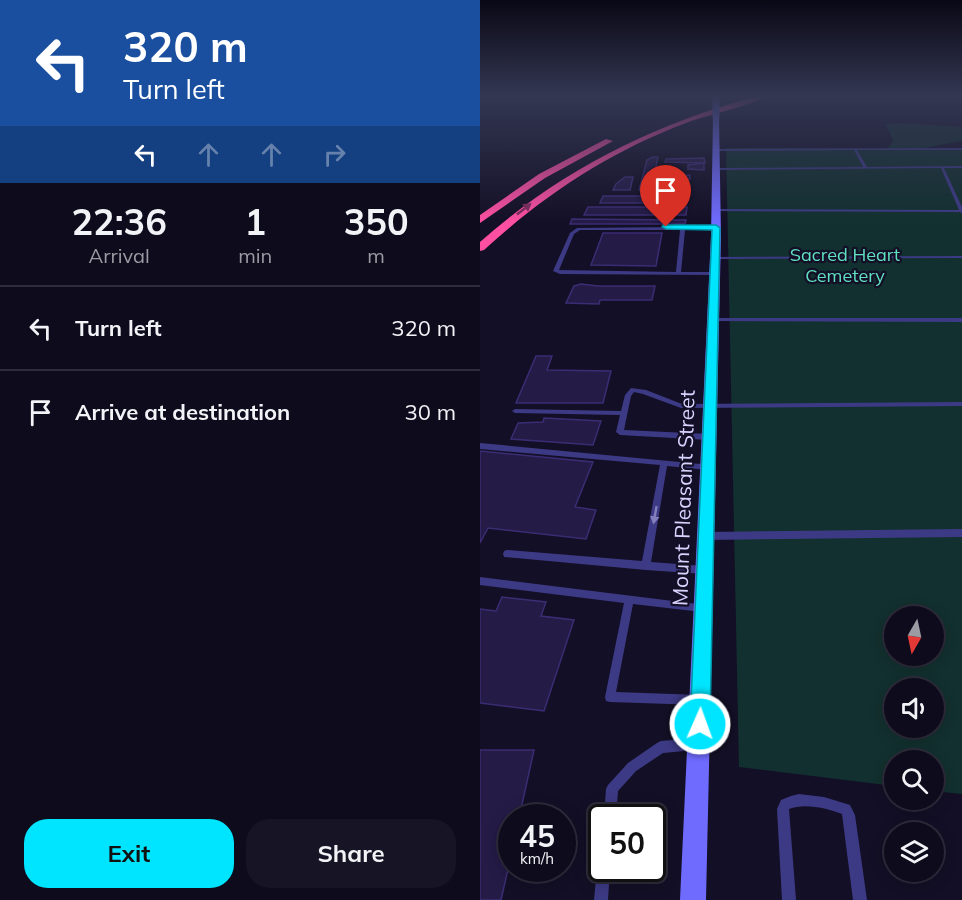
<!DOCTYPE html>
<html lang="en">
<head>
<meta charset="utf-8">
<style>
	:root { --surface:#0e0b1c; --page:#171425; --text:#f1f3f6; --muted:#9b9ba3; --line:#2e2b3b; --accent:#00e5ff }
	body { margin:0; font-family:Mulish,sans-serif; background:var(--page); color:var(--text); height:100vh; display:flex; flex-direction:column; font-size:22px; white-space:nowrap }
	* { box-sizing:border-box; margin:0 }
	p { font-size:20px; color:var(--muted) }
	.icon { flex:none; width:33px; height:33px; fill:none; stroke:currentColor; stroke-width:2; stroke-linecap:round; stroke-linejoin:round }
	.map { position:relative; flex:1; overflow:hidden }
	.panel { display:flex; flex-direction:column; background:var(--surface); width:480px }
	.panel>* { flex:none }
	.banner { background:#1a4fa0; color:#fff; overflow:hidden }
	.needle { width:39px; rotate:189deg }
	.buttons { position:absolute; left:404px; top:606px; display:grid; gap:12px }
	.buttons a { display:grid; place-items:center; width:60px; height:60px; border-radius:50%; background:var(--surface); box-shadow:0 3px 15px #0003,0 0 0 2px var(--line); font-size:30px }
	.speed { position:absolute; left:18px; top:804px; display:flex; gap:12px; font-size:30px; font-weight:700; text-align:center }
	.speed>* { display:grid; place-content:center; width:78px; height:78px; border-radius:50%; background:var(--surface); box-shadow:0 3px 15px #0003,0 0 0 2px var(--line); line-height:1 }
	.speed small { font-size:15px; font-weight:400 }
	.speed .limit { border:3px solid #111; border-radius:9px; background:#fff; color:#111 }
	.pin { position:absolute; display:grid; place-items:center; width:51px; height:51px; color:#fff; margin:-62px -26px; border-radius:50% 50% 50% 0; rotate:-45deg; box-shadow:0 0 6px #0007 }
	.pin .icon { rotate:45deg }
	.me { position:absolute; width:66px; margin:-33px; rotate:2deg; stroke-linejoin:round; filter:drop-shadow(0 0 4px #0008) }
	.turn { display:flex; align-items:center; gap:21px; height:126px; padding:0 24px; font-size:27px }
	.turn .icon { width:78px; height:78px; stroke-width:2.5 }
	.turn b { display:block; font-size:42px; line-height:51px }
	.lanes { display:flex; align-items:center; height:57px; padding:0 24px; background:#0003; justify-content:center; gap:30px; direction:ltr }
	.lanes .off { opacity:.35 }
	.eta { display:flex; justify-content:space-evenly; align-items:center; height:102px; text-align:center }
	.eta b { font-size:36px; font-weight:700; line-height:42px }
	.cta { display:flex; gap:12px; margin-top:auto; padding:12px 24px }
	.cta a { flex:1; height:69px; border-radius:24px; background:var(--accent); color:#111; font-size:24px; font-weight:700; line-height:69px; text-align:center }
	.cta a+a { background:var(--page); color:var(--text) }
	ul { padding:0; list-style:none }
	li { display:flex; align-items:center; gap:18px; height:84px; padding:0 24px; border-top:2px solid var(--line) }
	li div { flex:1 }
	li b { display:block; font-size:22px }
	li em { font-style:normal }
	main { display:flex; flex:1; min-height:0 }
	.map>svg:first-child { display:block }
	.green { fill:#12302f; fill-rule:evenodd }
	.building { fill:#241b47; stroke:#3b2d73; stroke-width:1.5 }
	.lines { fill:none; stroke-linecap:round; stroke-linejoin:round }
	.lane { fill:#3d3a85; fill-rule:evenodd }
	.secondary { fill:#6f6bff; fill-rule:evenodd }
	.highway { fill:#ff4fa3; fill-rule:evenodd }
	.secondary-bridge { stroke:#6f6bff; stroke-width:7 }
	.oneway { fill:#7d2c5e }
	.oneway2 { fill:#837fbc }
	.route { fill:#00e5ff; stroke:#0095a6; stroke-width:1.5 }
	.labels { text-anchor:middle; stroke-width:4.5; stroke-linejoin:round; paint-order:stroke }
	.far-park-label { font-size:18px; fill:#5fe0c0; stroke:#130f26 }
	.street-label { font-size:21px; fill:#d9d4ff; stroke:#130f26 }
</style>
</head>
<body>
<main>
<section class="panel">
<div class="banner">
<div class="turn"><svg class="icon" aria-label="left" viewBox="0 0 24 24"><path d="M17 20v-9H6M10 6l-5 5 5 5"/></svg><div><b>320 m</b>Turn left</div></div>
<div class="lanes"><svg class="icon" aria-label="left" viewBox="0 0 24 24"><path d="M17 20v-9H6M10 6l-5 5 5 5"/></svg><svg class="icon off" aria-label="ahead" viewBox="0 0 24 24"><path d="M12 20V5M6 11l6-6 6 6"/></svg><svg class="icon off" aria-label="ahead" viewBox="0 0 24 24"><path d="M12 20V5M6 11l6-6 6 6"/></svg><svg class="icon off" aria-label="right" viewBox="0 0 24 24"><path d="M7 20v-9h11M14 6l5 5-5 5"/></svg></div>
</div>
<div class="eta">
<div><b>22:36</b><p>Arrival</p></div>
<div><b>1</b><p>min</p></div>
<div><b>350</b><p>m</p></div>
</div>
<ul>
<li><svg class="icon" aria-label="left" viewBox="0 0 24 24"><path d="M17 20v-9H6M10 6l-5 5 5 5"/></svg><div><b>Turn left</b></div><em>320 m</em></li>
<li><svg class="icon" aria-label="arrive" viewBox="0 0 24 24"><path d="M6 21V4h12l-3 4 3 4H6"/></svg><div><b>Arrive at destination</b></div><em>30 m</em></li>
</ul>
<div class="cta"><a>Exit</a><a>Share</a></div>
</section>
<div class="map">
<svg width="482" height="900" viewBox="0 0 482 900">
	<rect width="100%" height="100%" fill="#130f26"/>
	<path class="green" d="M 419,123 L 482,127 L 482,141 L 444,148 L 482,148 L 482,794 L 453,791 L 453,760 L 414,760 L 414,786 L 259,767 L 246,148 L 408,148 L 413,140 L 406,125 ZM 414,616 L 453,616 L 453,656 L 414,656 ZM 414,688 L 453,688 L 453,728 L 414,728 Z"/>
	<g class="building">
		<polygon points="173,157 178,157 171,192 162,192 159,190 167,160"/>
		<polygon points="224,158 225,163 185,162 186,159"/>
		<polygon points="224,163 224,170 208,169 208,165"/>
		<polygon points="210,175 210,179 186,179 186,176"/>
		<polygon points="145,177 153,177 150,190 133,190 136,184"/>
		<polygon points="123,196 208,196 207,203 120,203"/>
		<polygon points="108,207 207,207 206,215 104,215"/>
		<polygon points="92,219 206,220 205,224 90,224"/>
		<polygon points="123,233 182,233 176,266 111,265"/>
		<polygon points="101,284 118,286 175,286 172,300 120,300 119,304 86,303 94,286"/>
		<polygon points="56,356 72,356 67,370 131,371 123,403 36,403"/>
		<polygon points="64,418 121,421 113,445 31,439 38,423 63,422"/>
		<polygon points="0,451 113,462 95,507 116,510 106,539 8,528 0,543"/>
		<polygon points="22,597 66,602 61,616 94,620 64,711 0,703 0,609 16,611"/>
		<polygon points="0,750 54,750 39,818 32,818 32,852 21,900 0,900"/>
	</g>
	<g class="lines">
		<g class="lane">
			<polygon points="482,148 482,150 377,150 387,167 482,166 482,168 464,168 482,207 482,213 480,212 236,211 234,210 236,209 479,210 461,168 236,170 235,168 383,167 374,150 235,151 233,150 235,149"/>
			<path d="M 203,226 L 205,227 L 236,227 L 238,228 L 236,229 L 205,230 L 201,272 L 234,272 L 236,273 L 236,275 L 80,274 L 73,271 L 90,233 L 97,228 L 201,227 ZM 100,230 L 200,230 L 196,272 L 79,270 L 94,234 Z"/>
			<polygon points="482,256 482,258 235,259 233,258 235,257"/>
			<polygon points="233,318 482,318 482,322 231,321 230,320"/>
			<polygon points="151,388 166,390 202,404 482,402 482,406 201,408 163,394 154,392 151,396 144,430 229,434 233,437 229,440 140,435 136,432 140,415 35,413 32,411 35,409 141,411 145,395"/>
			<polygon points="0,443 231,465 232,467 231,469 228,470 187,466 171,562 224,566 227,567 229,570 227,573 224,574 166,570 24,557 23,554 24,551 27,550 162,561 180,465 0,449"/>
			<polygon points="482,529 482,537 227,540 224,539 223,536 224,533 227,532"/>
			<polygon points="0,577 225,605 227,608 225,611 222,612 153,604 136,692 220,695 224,696 225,700 224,704 220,705 130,702 126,701 125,697 144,603 0,585"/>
			<polygon points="215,738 219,740 221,744 219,748 215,750 183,753 156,771 138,791 136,818 124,818 126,789 128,785 148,763 177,743 181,741"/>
			<path d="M 319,794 L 344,797 L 370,805 L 375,815 L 387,900 L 373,900 L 362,814 C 346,808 325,803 309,809 L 316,900 L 302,900 L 297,809 L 301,800 L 311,796 Z"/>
			<polygon points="119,863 122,863 122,868 130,868 128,900 114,900 117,868"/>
		</g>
		<polygon class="secondary" points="236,114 239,116 241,236 226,900 200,900 231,236 233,116"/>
		<g class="highway">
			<path d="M 273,97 L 284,97 C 264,108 229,114 206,123 C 129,152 64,195 4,250 L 0,251 L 0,242 C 80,171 170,126 273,97 Z"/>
			<polygon points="126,139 133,141 65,178 0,223 0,215 59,174"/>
		</g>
		<polyline class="secondary-bridge" points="236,98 236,116"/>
	</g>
	<defs><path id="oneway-solid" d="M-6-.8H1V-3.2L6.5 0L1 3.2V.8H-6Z" transform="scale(1.5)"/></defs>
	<use class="oneway" href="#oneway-solid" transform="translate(44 209) rotate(-38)"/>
	<use class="oneway2" href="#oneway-solid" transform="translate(175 515) rotate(100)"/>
	<linearGradient id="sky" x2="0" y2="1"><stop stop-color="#0a0815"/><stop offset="0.43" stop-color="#333752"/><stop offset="1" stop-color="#333752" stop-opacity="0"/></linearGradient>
	<rect width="482" height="223" fill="url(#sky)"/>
	<polygon class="route" points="183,225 236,225 240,228 230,724 227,732 220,735 213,732 210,724 232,230 186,229 182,227"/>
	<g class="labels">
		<g class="far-park-label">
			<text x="365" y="261">Sacred Heart<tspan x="365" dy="21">Cemetery</tspan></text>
		</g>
		<g class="street-label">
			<text transform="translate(204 498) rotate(-88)" y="7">Mount Pleasant Street</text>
		</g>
	</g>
</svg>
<div class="buttons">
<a><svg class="needle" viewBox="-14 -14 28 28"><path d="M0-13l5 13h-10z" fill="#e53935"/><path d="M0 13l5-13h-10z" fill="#9b9ba3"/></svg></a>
<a><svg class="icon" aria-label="sound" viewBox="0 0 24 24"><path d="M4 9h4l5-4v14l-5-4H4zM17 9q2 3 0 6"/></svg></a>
<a><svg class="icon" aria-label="search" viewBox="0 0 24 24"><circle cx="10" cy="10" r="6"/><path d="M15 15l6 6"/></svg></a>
<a><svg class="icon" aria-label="layers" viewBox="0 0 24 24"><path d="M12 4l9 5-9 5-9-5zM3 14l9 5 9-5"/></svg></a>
</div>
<div class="speed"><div>45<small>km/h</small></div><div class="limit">50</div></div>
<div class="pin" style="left:186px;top:227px;background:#d93025"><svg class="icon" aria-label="arrive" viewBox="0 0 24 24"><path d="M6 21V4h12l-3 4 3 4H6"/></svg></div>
<svg class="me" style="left:220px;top:724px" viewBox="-20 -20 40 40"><circle r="17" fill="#00e5ff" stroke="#fff" stroke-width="3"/><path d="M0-11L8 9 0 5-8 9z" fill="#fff"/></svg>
</div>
</main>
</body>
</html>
